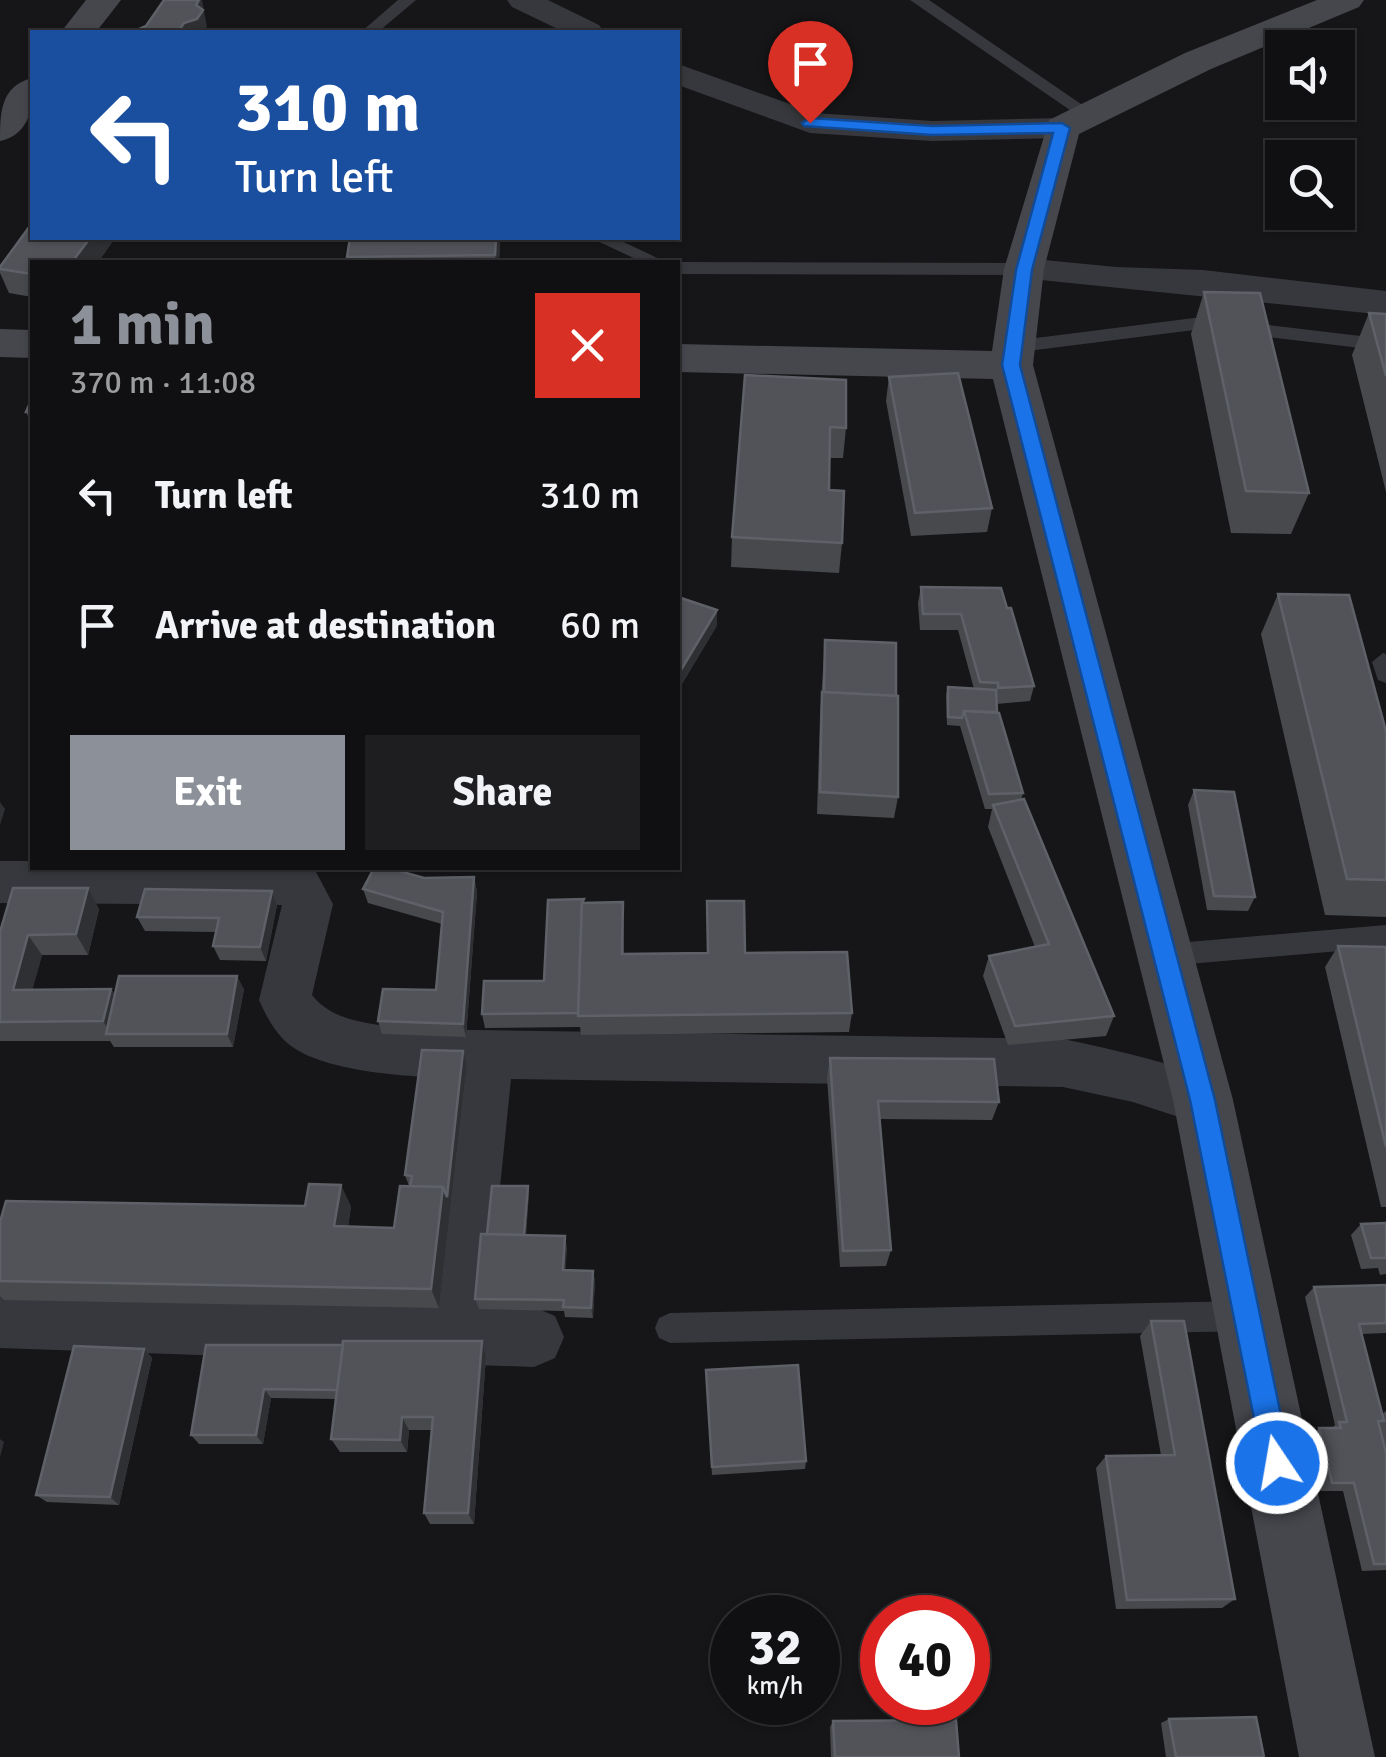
<!DOCTYPE html>
<html lang="en">
<head>
<meta charset="utf-8">
<style>
	:root { --surface:#101012; --page:#1e1e20; --text:#f1f3f6; --muted:#9c9d9f; --line:#303032; --accent:#8c9099 }
	body { margin:0; font-family:Signika,sans-serif; background:var(--page); color:var(--text); height:100vh; display:flex; flex-direction:column; font-size:38px; white-space:nowrap }
	* { box-sizing:border-box; margin:0 }
	p { font-size:32px; color:var(--muted) }
	.icon { flex:none; width:55px; height:55px; fill:none; stroke:currentColor; stroke-width:2; stroke-linecap:round; stroke-linejoin:round }
	.map { position:relative; flex:1; overflow:hidden }
	.drawer { position:absolute; left:30px; top:260px; width:650px; height:610px; display:flex; flex-direction:column; background:var(--surface); border-radius:0px; box-shadow:0 2px 8px #0004,0 0 0 2px var(--line) }
	.drawer>* { flex:none }
	.top-card { position:absolute; left:30px; top:30px; width:650px; height:210px; border-radius:0px; box-shadow:0 2px 8px #0004,0 0 0 2px var(--line); background:#1a4fa0; color:#fff; overflow:hidden }
	.controls { position:absolute; left:1265px; top:30px; display:grid; gap:20px }
	.controls a { display:grid; place-items:center; width:90px; height:90px; border-radius:0px; background:var(--surface); box-shadow:0 2px 8px #0004,0 0 0 2px var(--line); font-size:50px }
	.speed { position:absolute; left:710px; top:1595px; display:flex; gap:20px; font-size:50px; font-weight:700; text-align:center }
	.speed>* { display:grid; place-content:center; width:130px; height:130px; border-radius:50%; background:var(--surface); box-shadow:0 2px 8px #0004,0 0 0 2px var(--line); line-height:1 }
	.speed small { font-size:25px; font-weight:400 }
	.speed .limit { border:15px solid #d22; background:#fff; color:#111 }
	.pin { position:absolute; display:grid; place-items:center; width:85px; height:85px; color:#fff; margin:-102px -42px; border-radius:50% 50% 50% 0; rotate:-45deg; box-shadow:0 0 10px #0007 }
	.pin .icon { rotate:45deg }
	.me { position:absolute; width:110px; margin:-55px; rotate:348deg; stroke-linejoin:round; filter:drop-shadow(0 0 8px #0008) }
	.turn { display:flex; align-items:center; gap:35px; height:210px; padding:0 40px; font-size:45px }
	.turn .icon { width:130px; height:130px; stroke-width:2.5 }
	.turn b { display:block; font-size:70px; line-height:85px }
	.round { display:grid; place-items:center; flex:none; width:105px; height:105px; border-radius:0px; background:var(--page) }
	.overview { display:flex; align-items:center; justify-content:space-between; height:170px; padding:0 40px }
	h1 { font-size:60px; font-weight:700; line-height:75px; color:var(--accent) }
	.button { display:flex; gap:20px; margin-top:auto; padding:20px 40px }
	.button a { flex:1; height:115px; border-radius:0px; background:var(--accent); color:#fff; font-size:40px; font-weight:700; line-height:115px; text-align:center }
	.button a+a { background:var(--page); color:var(--text) }
	ul { padding:0; list-style:none }
	li { display:flex; align-items:center; gap:30px; height:130px; padding:0 40px }
	li div { flex:1 }
	li b { display:block; font-size:38px }
	li em { font-style:normal }
	.map>svg:first-child { display:block }
	.lines { fill:none; stroke-linecap:round; stroke-linejoin:round }
	.lane { fill:#37383d; fill-rule:evenodd }
	.street { fill:#37383d; fill-rule:evenodd }
	.secondary { fill:#45474d; fill-rule:evenodd }
	.wall { fill:#47494d }
	.shaded-wall { fill:#2f3033 }
	.building { fill:#525359; stroke:#5f6168; stroke-width:2.5 }
	.route { fill:#1a73e8; stroke:#114b97; stroke-width:2.5 }
</style>
</head>
<body>
<div class="map">
<svg width="1386" height="1757" viewBox="0 0 1386 1757">
	<rect width="100%" height="100%" fill="#161618"/>
	<g class="lines">
		<g class="lane">
			<polygon points="398,0 416,0 378,32 361,32"/>
			<polygon points="910,0 929,0 1097,115 1083,119"/>
			<polygon points="591,238 615,238 666,262 642,262"/>
			<polygon points="678,262 1024,263 1033,269 1024,275 678,274"/>
			<polygon points="1202,317 1386,339 1386,351 1202,329 1012,353 1002,347 1012,341"/>
			<polygon points="1383,653 1386,654 1386,683 1378,680 1372,662"/>
			<polygon points="1386,925 1386,947 1165,966 1156,963 1152,955 1156,947 1165,944"/>
			<polygon points="1247,1301 1257,1306 1262,1316 1257,1326 1247,1331 670,1343 659,1338 655,1328 659,1318 670,1313"/>
		</g>
		<g class="street">
			<polygon points="507,0 548,0 599,25 604,32 564,32 512,7"/>
			<polygon points="678,64 815,113 932,121 1062,118 1074,121 1079,128 1074,135 1062,138 932,141 810,133 678,85"/>
			<polygon points="1024,258 1116,267 1203,270 1386,291 1386,315 1011,277 1005,269 1011,261"/>
			<path d="M 0,861 L 32,861 L 32,868 L 302,868 L 316,872 L 333,904 L 312,995 C 334,1023 372,1023 405,1029 L 1063,1039 C 1117,1050 1170,1063 1222,1082 L 1230,1100 L 1222,1118 L 1203,1125 L 1133,1102 L 1063,1087 L 511,1079 L 488,1306 L 534,1307 L 555,1316 L 564,1337 L 555,1358 L 534,1367 L 0,1348 L 0,1290 L 429,1304 L 457,1078 C 412,1077 317,1073 284,1040 C 273,1029 265,1014 259,1000 L 282,905 L 0,903 Z"/>
		</g>
		<g class="secondary">
			<polygon points="86,0 121,0 96,32 61,32"/>
			<polygon points="1317,0 1364,0 1359,7 1211,69 1079,134 1044,269 1033,365 1233,1100 1375,1757 1299,1757 1173,1100 993,379 678,372 678,344 992,351 1004,269 1049,120 1185,53"/>
			<path d="M 32,78 C 34,105 31,134 0,141 C 0,114 0,86 32,78 Z"/>
			<polygon points="0,329 32,330 32,358 0,357"/>
		</g>
	</g>
	<g class="wall">
		<polygon points="115,238 98,262 32,262 32,297 9,293 0,273 0,267"/>
		<polygon points="350,238 500,238 499,262 348,262 347,257"/>
		<polygon points="1204,292 1309,493 1291,534 1231,533 1191,334"/>
		<polygon points="1369,313 1386,314 1386,492 1352,355"/>
		<polygon points="745,375 846,428 843,458 830,458 829,490 842,543 839,573 731,567 732,537"/>
		<polygon points="889,377 992,508 987,532 911,536 886,401"/>
		<polygon points="32,398 32,426 26,412"/>
		<polygon points="921,587 1001,588 1034,686 1030,701 997,704 997,712 1023,793 1021,800 1114,1016 1106,1036 1008,1045 983,976 989,956 1035,947 988,827 992,809 985,809 960,726 947,725 946,695 948,687 974,689 958,630 920,630 918,603"/>
		<polygon points="1278,594 1386,731 1386,917 1325,915 1261,634"/>
		<polygon points="825,640 898,797 894,818 817,814 820,715"/>
		<polygon points="1194,790 1255,897 1248,911 1207,910 1188,805"/>
		<polygon points="474,877 477,892 466,1037 382,1034 378,1021 436,990 442,924 368,903 363,889 424,878"/>
		<polygon points="272,891 277,905 266,961 220,960 213,946 216,932 145,931 137,917"/>
		<polygon points="707,901 745,953 852,1013 849,1032 581,1035 580,1027 485,1028 482,1014 544,981 584,903 623,902 624,954 707,953"/>
		<polygon points="99,909 88,955 42,955 32,990 111,989 115,995 244,989 233,1047 114,1047 110,1041 0,1041 0,932"/>
		<polygon points="1338,946 1386,947 1386,1207 1381,1207 1325,967"/>
		<polygon points="463,1051 467,1064 439,1308 4,1300 0,1296 0,1222 351,1206 348,1227 394,1228 409,1186 405,1175"/>
		<polygon points="830,1058 999,1102 992,1120 880,1119 891,1250 886,1266 840,1267 827,1077"/>
		<polygon points="528,1186 529,1192 526,1235 567,1247 565,1270 593,1271 595,1281 593,1318 565,1317 564,1311 479,1309 475,1299 487,1234"/>
		<polygon points="1386,1223 1386,1274 1380,1275 1378,1268 1361,1269 1351,1235 1361,1224"/>
		<polygon points="1386,1285 1386,1333 1361,1334 1382,1414 1386,1411 1386,1570 1362,1571 1343,1491 1321,1491 1309,1437 1319,1428 1332,1428 1335,1425 1305,1297 1314,1287"/>
		<polygon points="1151,1321 1235,1599 1222,1608 1116,1609 1096,1468 1106,1456 1161,1455 1140,1336"/>
		<polygon points="482,1341 486,1356 474,1524 430,1524 424,1513 431,1430 409,1430 407,1452 340,1452 331,1439 336,1399 271,1398 263,1444 199,1444 191,1435 206,1345 343,1345"/>
		<polygon points="144,1349 152,1358 119,1505 47,1502 36,1495"/>
		<polygon points="706,1370 806,1461 805,1469 712,1475"/>
		<polygon points="1169,1719 1264,1757 1166,1757 1161,1723"/>
		<polygon points="833,1721 959,1757 831,1757 830,1727"/>
	</g>
	<g class="shaded-wall">
		<polygon points="199,0 202,0 207,27 203,32 178,32"/>
		<polygon points="90,238 115,238 98,262 72,262"/>
		<polygon points="496,238 500,238 499,262 496,262 495,255"/>
		<polygon points="717,610 717,626 678,691 678,675"/>
		<polygon points="0,802 5,809 0,825"/>
		<polygon points="474,877 477,892 466,1037 463,1024"/>
		<polygon points="88,888 99,909 88,955 76,934"/>
		<polygon points="272,891 277,905 266,961 260,947"/>
		<polygon points="28,935 42,955 27,1009 13,990"/>
		<polygon points="237,976 244,989 233,1047 227,1034"/>
		<polygon points="111,989 123,1009 111,1034 103,1021"/>
		<polygon points="463,1051 467,1064 439,1308 431,1289 443,1187"/>
		<polygon points="341,1185 351,1206 345,1247 334,1226"/>
		<polygon points="528,1186 529,1192 525,1246 524,1240"/>
		<polygon points="565,1236 567,1247 565,1281 563,1270"/>
		<polygon points="593,1271 595,1281 593,1318 591,1308"/>
		<polygon points="482,1341 486,1356 474,1524 468,1513"/>
		<polygon points="144,1349 152,1358 119,1505 110,1497"/>
		<polygon points="264,1389 271,1398 263,1444 256,1435"/>
		<polygon points="402,1417 409,1430 407,1452 400,1440"/>
		<polygon points="0,1439 4,1442 0,1457"/>
	</g>
	<g class="building">
		<polygon points="164,0 199,0 196,5 203,10 197,19 184,23 178,32 136,32 135,31 146,26"/>
		<polygon points="32,223 32,238 90,238 72,262 32,262 32,274 0,269 0,267"/>
		<polygon points="350,238 496,238 495,255 347,257"/>
		<polygon points="1204,292 1260,293 1309,493 1246,491"/>
		<polygon points="1369,313 1386,314 1386,376"/>
		<polygon points="958,373 992,508 915,513 889,377"/>
		<polygon points="745,375 846,380 846,428 830,427 829,490 844,491 842,543 732,537"/>
		<polygon points="32,398 32,412 26,412"/>
		<polygon points="921,587 1001,588 1007,608 1011,608 1034,686 998,688 998,683 980,682 961,614 923,614"/>
		<polygon points="1278,594 1349,595 1386,731 1386,880 1347,879"/>
		<polygon points="678,597 717,610 678,675"/>
		<polygon points="825,640 896,643 896,696 824,692"/>
		<polygon points="948,687 996,690 997,712 964,711 962,718 948,717"/>
		<polygon points="822,692 898,696 898,797 820,792"/>
		<polygon points="964,711 999,713 1023,793 989,794"/>
		<polygon points="1194,790 1234,792 1255,897 1214,896"/>
		<polygon points="1024,799 1114,1016 1015,1026 989,956 1049,944 993,805"/>
		<polygon points="374,868 389,868 424,878 474,877 463,1024 378,1021 383,989 436,990 443,912 363,889"/>
		<polygon points="13,888 88,888 76,934 28,935 13,990 111,989 103,1021 0,1022 0,932"/>
		<polygon points="145,889 272,891 260,947 213,946 219,918 137,917"/>
		<polygon points="584,899 582,903 578,1013 482,1014 484,981 544,981 548,900"/>
		<polygon points="707,901 744,901 745,953 847,952 852,1013 578,1016 582,903 623,902 622,954 708,953"/>
		<polygon points="1338,946 1386,947 1386,1147"/>
		<polygon points="119,976 237,976 227,1034 106,1034"/>
		<polygon points="422,1050 463,1051 447,1197 443,1187 410,1186 412,1176 405,1175"/>
		<polygon points="830,1058 994,1059 999,1102 878,1101 891,1250 843,1251"/>
		<polygon points="309,1184 341,1185 334,1226 394,1228 400,1186 443,1187 431,1289 0,1281 0,1222 6,1201 305,1206"/>
		<polygon points="492,1186 528,1186 524,1235 487,1234"/>
		<polygon points="1386,1223 1386,1258 1371,1258 1361,1224"/>
		<polygon points="481,1234 565,1236 563,1270 593,1271 591,1308 563,1307 564,1300 475,1299"/>
		<polygon points="1386,1285 1386,1323 1359,1324 1384,1421 1378,1421 1386,1453 1386,1564 1374,1564 1354,1483 1332,1483 1319,1428 1341,1428 1339,1422 1347,1422 1314,1287"/>
		<polygon points="1151,1321 1184,1321 1235,1599 1127,1600 1106,1456 1175,1455"/>
		<polygon points="343,1341 482,1341 468,1513 424,1513 433,1417 402,1417 400,1440 331,1439"/>
		<polygon points="206,1345 343,1345 337,1390 264,1389 256,1435 191,1435"/>
		<polygon points="74,1346 144,1349 110,1497 36,1495"/>
		<polygon points="798,1365 806,1461 712,1467 706,1370"/>
		<polygon points="1256,1717 1264,1757 1176,1757 1169,1719"/>
		<polygon points="956,1720 959,1757 835,1757 833,1721"/>
	</g>
	<polygon class="route" points="810,118 932,126 1062,123 1070,128 1032,270 1020,365 1215,1100 1291,1463 1287,1473 1277,1477 1267,1473 1263,1463 1190,1100 1002,365 1016,270 1053,133 932,135 804,126 802,123"/>
</svg>
<div class="controls">
<a><svg class="icon" aria-label="sound" viewBox="0 0 24 24"><path d="M4 9h4l5-4v14l-5-4H4zM17 9q2 3 0 6"/></svg></a>
<a><svg class="icon" aria-label="search" viewBox="0 0 24 24"><circle cx="10" cy="10" r="6"/><path d="M15 15l6 6"/></svg></a>
</div>
<div class="speed"><div>32<small>km/h</small></div><div class="limit">40</div></div>
<div class="pin" style="left:810px;top:123px;background:#d93025"><svg class="icon" aria-label="arrive" viewBox="0 0 24 24"><path d="M6 21V4h12l-3 4 3 4H6"/></svg></div>
<svg class="me" style="left:1277px;top:1463px" viewBox="-20 -20 40 40"><circle r="17" fill="#1a73e8" stroke="#fff" stroke-width="3"/><path d="M0-11L8 9 0 5-8 9z" fill="#fff"/></svg>
<div class="top-card">
<div class="turn"><svg class="icon" aria-label="left" viewBox="0 0 24 24"><path d="M17 20v-9H6M10 6l-5 5 5 5"/></svg><div><b>310 m</b>Turn left</div></div>
</div>
<section class="drawer">
<div class="overview"><div><h1>1 min</h1><p>370 m · 11:08</p></div><a class="round" style="background:#d93025;color:#fff"><svg class="icon" aria-label="close" viewBox="0 0 24 24"><path d="M6 6l12 12M18 6L6 18"/></svg></a></div>
<ul>
<li><svg class="icon" aria-label="left" viewBox="0 0 24 24"><path d="M17 20v-9H6M10 6l-5 5 5 5"/></svg><div><b>Turn left</b></div><em>310 m</em></li>
<li><svg class="icon" aria-label="arrive" viewBox="0 0 24 24"><path d="M6 21V4h12l-3 4 3 4H6"/></svg><div><b>Arrive at destination</b></div><em>60 m</em></li>
</ul>
<div class="button"><a>Exit</a><a>Share</a></div>
</section>
</div>
</body>
</html>
